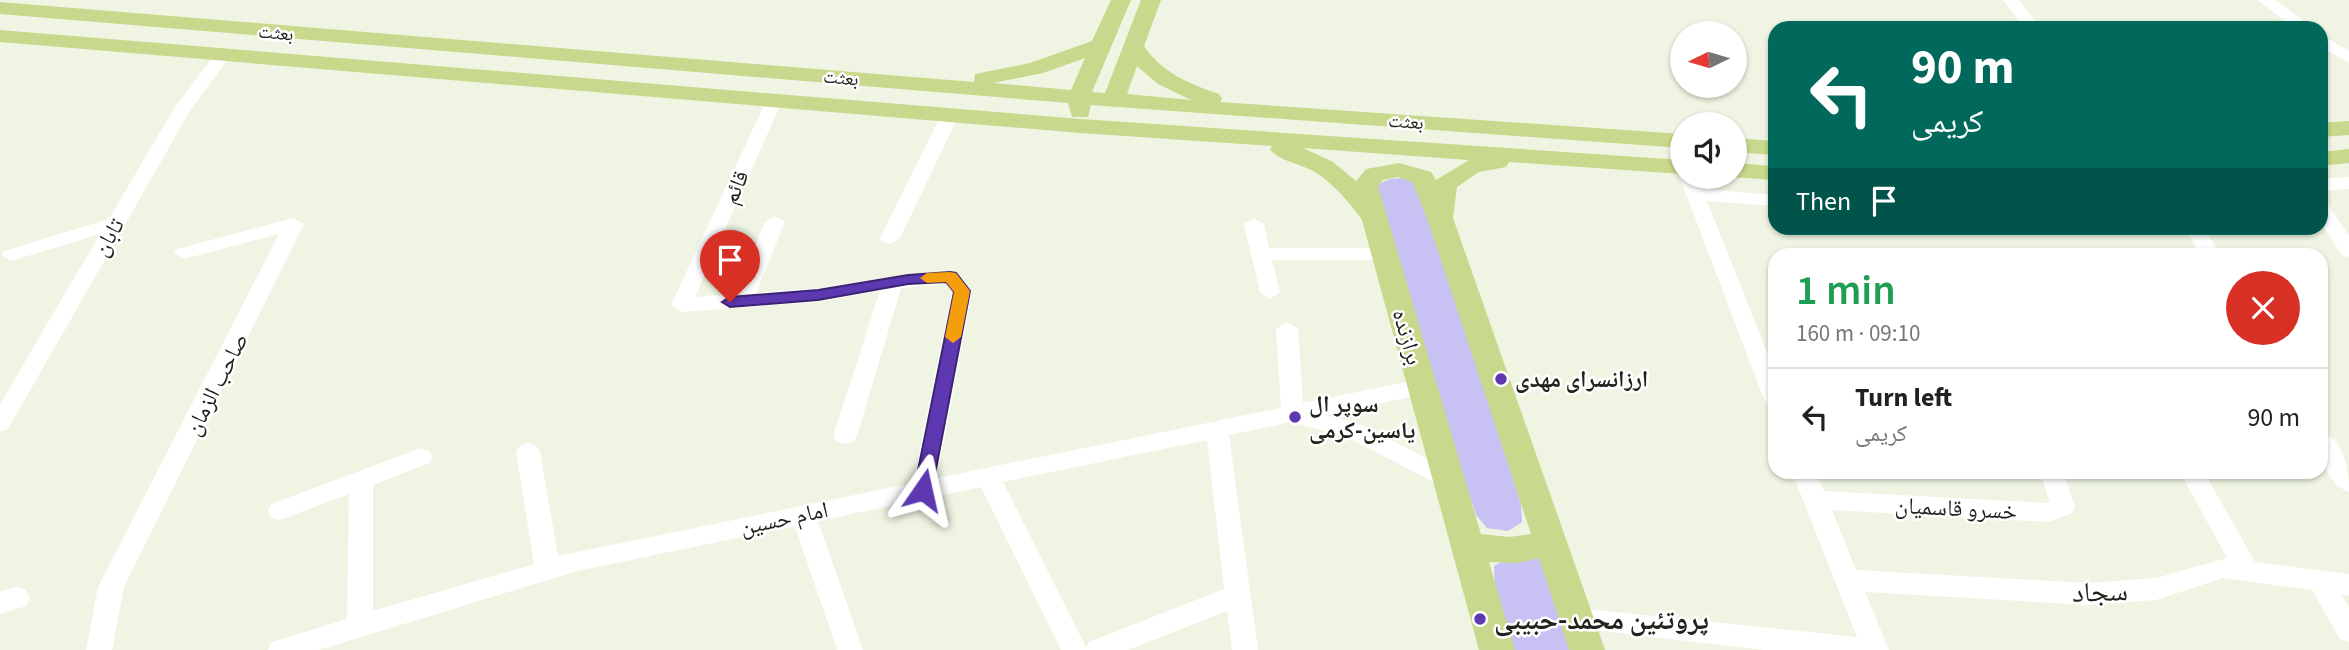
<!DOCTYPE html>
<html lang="en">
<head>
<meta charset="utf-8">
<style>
	:root { --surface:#fff; --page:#f2f2f2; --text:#202124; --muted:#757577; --line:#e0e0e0 }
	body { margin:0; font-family:"Source Sans 3","Noto Naskh Arabic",sans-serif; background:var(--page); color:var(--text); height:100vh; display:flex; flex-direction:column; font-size:26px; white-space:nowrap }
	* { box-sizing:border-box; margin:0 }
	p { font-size:23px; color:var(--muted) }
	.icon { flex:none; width:38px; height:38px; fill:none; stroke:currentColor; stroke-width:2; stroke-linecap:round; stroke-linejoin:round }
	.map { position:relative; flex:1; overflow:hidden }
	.side { position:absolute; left:1768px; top:248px; width:560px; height:231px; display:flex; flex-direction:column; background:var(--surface); border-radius:21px; box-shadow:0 2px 5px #0004 }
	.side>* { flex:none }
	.guide { position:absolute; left:1768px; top:21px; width:560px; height:214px; border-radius:21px; box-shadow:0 2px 5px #0004; background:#00695c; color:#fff; overflow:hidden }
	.needle { width:46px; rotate:265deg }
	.controls { position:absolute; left:1670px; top:21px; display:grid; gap:14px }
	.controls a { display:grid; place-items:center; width:77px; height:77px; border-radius:50%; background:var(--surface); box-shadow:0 2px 5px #0004; font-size:35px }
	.pin { position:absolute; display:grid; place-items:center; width:60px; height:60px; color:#fff; margin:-72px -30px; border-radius:50% 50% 50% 0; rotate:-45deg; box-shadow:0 0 7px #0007 }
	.pin .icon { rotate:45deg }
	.me { position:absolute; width:77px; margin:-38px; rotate:11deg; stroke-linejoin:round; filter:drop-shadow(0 0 5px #0008) }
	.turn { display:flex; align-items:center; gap:24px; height:147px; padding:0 28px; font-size:32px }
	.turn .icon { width:91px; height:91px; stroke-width:2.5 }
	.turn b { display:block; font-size:49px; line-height:60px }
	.then { display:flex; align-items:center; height:66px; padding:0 28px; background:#0003; gap:14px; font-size:26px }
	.round { display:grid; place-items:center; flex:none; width:74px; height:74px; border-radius:37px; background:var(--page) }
	.head { display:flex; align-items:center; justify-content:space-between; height:119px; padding:0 28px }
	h1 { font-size:42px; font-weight:600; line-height:52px; color:#1e9e55 }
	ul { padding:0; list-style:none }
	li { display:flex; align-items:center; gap:21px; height:98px; padding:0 28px; border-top:2px solid var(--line) }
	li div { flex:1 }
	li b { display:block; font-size:26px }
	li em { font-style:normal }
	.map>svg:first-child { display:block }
	.green { fill:#c8c1f3 }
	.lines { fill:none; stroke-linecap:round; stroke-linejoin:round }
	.minor { fill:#fff; fill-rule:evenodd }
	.major { fill:#c8d88c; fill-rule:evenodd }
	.route { fill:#5d38b0; stroke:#3c2472; stroke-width:2 }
	.slow { fill:#f59e0b }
	.poi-dot { fill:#5d38b0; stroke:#fff; stroke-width:2.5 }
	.labels { text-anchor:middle; stroke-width:5; stroke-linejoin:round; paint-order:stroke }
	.far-street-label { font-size:19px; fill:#21231c; stroke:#fff }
	.street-label { font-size:23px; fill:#21231c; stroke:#fff }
	.poi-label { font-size:23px; font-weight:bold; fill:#21231c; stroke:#fff; text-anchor:start }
	.near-street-label { font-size:28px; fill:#21231c; stroke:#fff }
	.near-poi-label { font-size:28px; font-weight:bold; fill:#21231c; stroke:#fff; text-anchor:start }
</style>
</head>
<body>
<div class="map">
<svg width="2349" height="650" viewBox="0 0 2349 650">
	<rect width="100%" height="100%" fill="#eff5e2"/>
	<g class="green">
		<polygon points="1407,178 1418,186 1427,211 1521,504 1522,522 1508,531 1487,528 1476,515 1430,377 1375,186 1390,179"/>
		<polygon points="1514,555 1542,558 1571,650 1512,650 1495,595 1494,566"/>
	</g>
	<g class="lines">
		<g class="minor">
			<polygon points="2003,0 2019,0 2041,28 2025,28"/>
			<polygon points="2257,0 2275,0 2313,28 2295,28"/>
			<polygon points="2320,34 2349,51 2349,63 2320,46"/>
			<polygon points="222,51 230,56 190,111 8,429 0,431 0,404 100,234 11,261 1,255 4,251 109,219 173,110 216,53"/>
			<path d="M 774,96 L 782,101 L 695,297 L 735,294 L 765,222 L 775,216 L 785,222 L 756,293 L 818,288 L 908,274 L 957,272 L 972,291 L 937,478 L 1281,408 L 1276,329 L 1287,322 L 1298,329 L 1303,403 L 1422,379 L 1430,381 L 1433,387 L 1430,393 L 1325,415 L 1362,425 L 1457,474 L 1461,480 L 1457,486 L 1449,489 L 1441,486 L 1347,437 L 1291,422 L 1229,435 L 1258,650 L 1232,650 L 1227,611 L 1128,650 L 1061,650 L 981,487 L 818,521 L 863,650 L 837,650 L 795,526 L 577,571 L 319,650 L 268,650 L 272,642 L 347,619 L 349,494 L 280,520 L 271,518 L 268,511 L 271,504 L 421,448 L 429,451 L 433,457 L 429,463 L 373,485 L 373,611 L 534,564 L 516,452 L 520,446 L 528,443 L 536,446 L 540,452 L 558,556 L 913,483 L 952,292 L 945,284 L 901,288 L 857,436 L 853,442 L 845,444 L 837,442 L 833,436 L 880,291 L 818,302 L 681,312 L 671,305 L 766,101 ZM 1207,440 L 1224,589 L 1089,642 L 1086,647 L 1003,482 Z"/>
			<polygon points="950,110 959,115 900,238 890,244 883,242 880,238 941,115"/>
			<polygon points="1682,174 1682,177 1698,177 1703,189 1774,195 1774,206 1707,201 1774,370 1774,405 1766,403 1763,397 1686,194 1680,177"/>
			<polygon points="2349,177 2349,189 2320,191 2320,179"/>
			<polygon points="2320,201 2327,203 2349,236 2349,257 2342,255 2320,222"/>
			<polygon points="294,218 304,224 124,587 112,650 86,650 98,587 279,234 184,259 174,253 177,249"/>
			<polygon points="1254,218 1264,224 1269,248 1384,248 1394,254 1384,260 1272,260 1280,292 1270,299 1260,292 1244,224"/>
			<polygon points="2185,228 2204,228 2221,256 2201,256"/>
			<path d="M 2320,432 C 2345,439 2349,471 2349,492 C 2325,484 2320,453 2320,432 Z"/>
			<polygon points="1792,472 1816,472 1824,491 2046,503 2050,502 2041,476 2043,472 2063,472 2075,506 2072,513 2049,522 1832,510 1856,570 2088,583 2156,578 2227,558 2180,472 2204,472 2255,562 2349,574 2349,596 2341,594 2349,607 2349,642 2340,639 2312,590 2223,578 2156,600 2088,605 1865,592 1889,650 1764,650 1568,627 1564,619 1568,611 1577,608 1857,637"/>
			<polygon points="17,587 26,590 30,598 26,606 0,614 0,592"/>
		</g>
		<g class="major">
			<path d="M 1111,0 L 1131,0 L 1092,92 L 1105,93 L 1141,0 L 1161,0 L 1144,46 C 1162,73 1190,84 1219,94 L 1222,99 L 1220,102 L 1682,134 L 1682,148 L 1091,105 L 1088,117 L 1072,117 L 1068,103 L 0,14 L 0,2 L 974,82 L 975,74 L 1030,63 L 1092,41 ZM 1085,58 L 1071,90 L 993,83 L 1043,73 ZM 1137,66 L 1158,84 L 1191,100 L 1127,94 Z"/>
			<path d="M 0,30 L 1081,119 L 1682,160 L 1682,174 L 1509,162 L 1506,167 L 1479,172 L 1457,187 L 1453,218 L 1605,650 L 1569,650 L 1539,558 L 1519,563 L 1489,562 L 1515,650 L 1479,650 L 1362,220 C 1349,202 1334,184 1315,172 C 1302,164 1278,161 1270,149 L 1272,146 L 1081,133 L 0,42 ZM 1303,148 L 1469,160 L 1436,180 L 1431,172 L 1399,163 L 1366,169 L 1356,181 L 1333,162 ZM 1398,177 L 1412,182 L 1427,218 L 1531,534 L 1509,537 L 1481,534 L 1378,186 L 1383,180 Z"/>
			<polygon points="2349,121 2349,135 2320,137 2320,123"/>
			<polygon points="1734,138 1774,141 1774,155 1734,152"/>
			<polygon points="2349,149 2349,163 2320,166 2320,152"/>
			<polygon points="1734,163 1774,166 1774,180 1732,177"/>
		</g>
	</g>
	<polygon class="route" points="950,272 956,273 970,291 932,490 923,497 914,490 954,292 946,282 908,284 818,300 730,307 722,302 730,297 818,290 908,275"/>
	<polygon class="slow" points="950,272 956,273 970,291 961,337 953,343 945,337 954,292 946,282 927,283 920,278 927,273"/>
	<g class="poi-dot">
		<circle cx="1501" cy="379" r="7"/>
		<circle cx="1295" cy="417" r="7"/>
		<circle cx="1480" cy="619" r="7"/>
	</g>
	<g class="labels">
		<g class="far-street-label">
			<text transform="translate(276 32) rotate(5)" y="7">بعثت</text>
			<text transform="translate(841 77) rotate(5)" y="7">بعثت</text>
			<text transform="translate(1406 121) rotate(4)" y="7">بعثت</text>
		</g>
		<g class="street-label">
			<text transform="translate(735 187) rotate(-66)" y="8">قائم</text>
			<text transform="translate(108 237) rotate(-60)" y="8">تابان</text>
			<text transform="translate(1408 337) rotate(74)" y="8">برازنده</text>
			<text transform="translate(216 384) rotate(-63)" y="8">صاحب الزمان</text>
			<text transform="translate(1956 508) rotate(3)" y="8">خسرو قاسمیان</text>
			<text transform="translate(784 518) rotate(-12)" y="8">امام حسین</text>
		</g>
		<g class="poi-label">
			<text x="1515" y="387">ارزانسرای مهدی</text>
			<text x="1309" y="412">سوپر ال<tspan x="1309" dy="26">یاسین-کرمی</tspan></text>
		</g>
		<g class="near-street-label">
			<text transform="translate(2100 591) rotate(-2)" y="10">سجاد</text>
		</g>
		<g class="near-poi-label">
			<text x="1494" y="629">پروتئین محمد-حبیبی</text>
		</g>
	</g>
</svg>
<div class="controls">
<a><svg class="needle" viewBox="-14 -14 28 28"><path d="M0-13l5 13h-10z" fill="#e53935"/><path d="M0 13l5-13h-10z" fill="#757577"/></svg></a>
<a><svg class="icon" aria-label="sound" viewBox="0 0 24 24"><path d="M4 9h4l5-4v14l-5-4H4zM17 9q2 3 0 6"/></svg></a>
</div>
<div class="pin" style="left:730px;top:302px;background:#d93025"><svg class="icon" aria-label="arrive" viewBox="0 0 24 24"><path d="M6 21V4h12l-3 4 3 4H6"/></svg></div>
<svg class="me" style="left:923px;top:490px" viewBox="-20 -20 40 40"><path d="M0-17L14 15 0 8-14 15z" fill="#5d38b0" stroke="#fff" stroke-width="4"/></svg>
<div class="guide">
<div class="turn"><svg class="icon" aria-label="left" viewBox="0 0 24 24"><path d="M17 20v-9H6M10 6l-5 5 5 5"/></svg><div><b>90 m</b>کریمی</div></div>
<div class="then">Then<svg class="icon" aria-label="arrive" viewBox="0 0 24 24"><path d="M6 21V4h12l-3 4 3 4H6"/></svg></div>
</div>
<section class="side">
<div class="head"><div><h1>1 min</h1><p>160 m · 09:10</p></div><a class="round" style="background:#d93025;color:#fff"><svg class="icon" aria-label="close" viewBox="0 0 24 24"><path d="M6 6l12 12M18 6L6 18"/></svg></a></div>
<ul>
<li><svg class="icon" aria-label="left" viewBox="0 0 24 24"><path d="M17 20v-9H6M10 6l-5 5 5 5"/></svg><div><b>Turn left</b><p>کریمی</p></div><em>90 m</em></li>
</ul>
</section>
</div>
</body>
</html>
